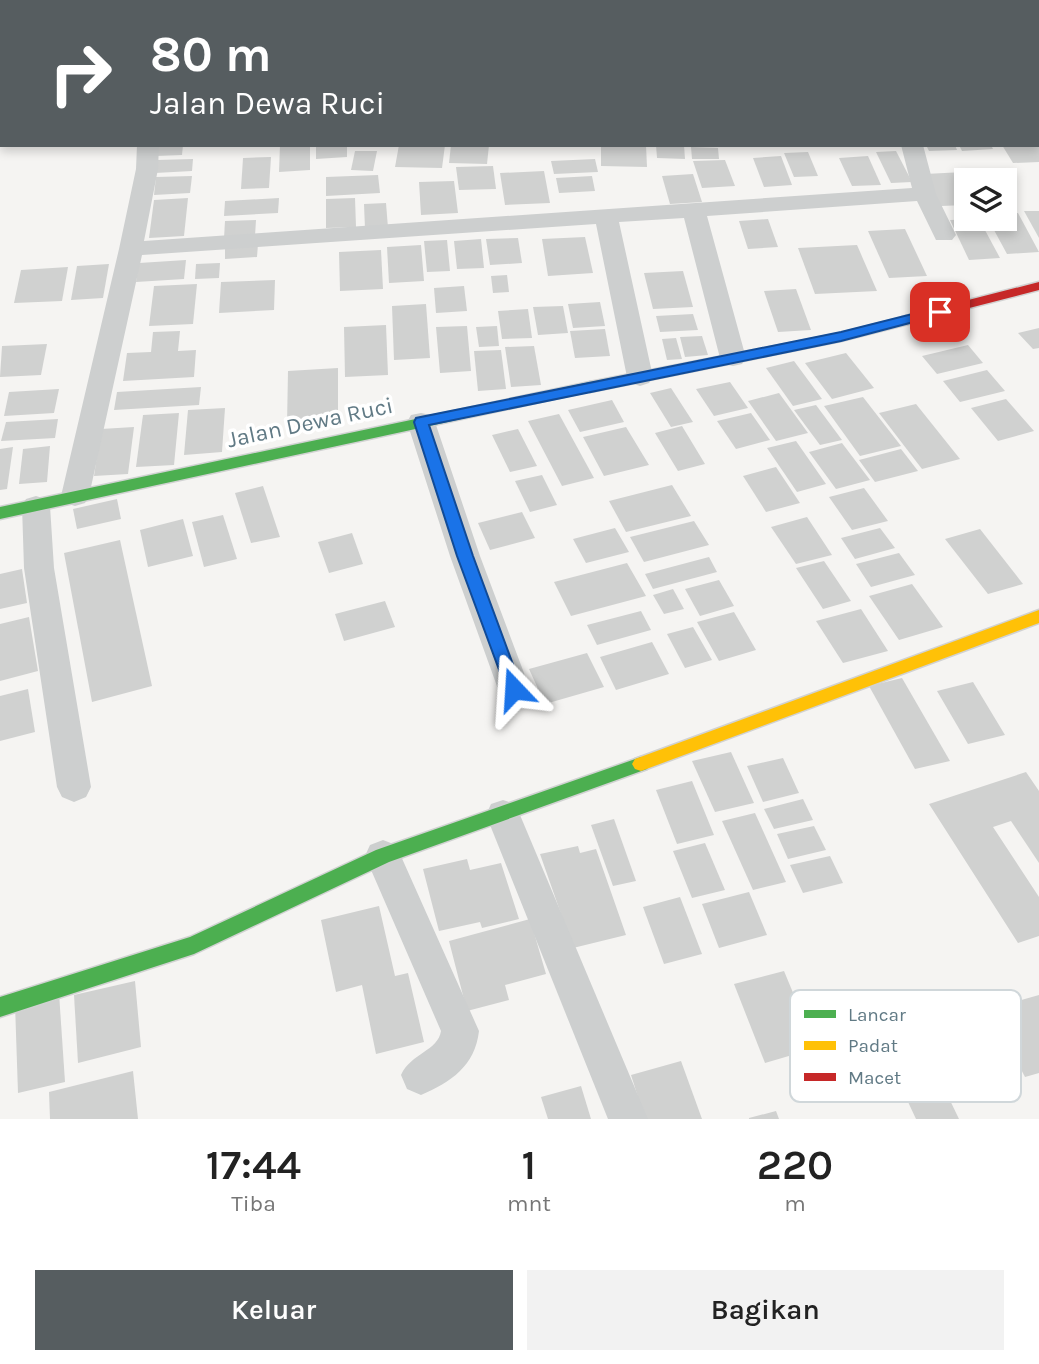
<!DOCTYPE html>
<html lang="id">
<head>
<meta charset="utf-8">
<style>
	:root { --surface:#fff; --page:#f2f2f2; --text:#222; --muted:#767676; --accent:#565d60 }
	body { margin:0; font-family:Karla,sans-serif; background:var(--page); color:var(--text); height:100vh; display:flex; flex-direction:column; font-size:26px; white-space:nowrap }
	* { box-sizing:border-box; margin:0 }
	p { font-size:23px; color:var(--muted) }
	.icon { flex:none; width:38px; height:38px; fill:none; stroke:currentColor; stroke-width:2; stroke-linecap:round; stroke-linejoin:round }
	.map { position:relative; height:1119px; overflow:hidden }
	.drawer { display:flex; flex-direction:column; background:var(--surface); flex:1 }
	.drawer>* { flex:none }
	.banner { position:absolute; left:0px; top:0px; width:1040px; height:147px; box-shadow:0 4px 10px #0003; background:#565d60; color:#fff; overflow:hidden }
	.buttons { position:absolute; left:954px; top:168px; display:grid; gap:14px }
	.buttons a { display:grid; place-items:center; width:63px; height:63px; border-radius:0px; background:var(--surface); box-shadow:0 4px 10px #0003; font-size:35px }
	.pin { position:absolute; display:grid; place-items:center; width:60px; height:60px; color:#fff; margin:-30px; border-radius:14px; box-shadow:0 4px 10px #0006 }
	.me { position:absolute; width:77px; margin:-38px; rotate:340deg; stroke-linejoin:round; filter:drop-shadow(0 0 5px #0008) }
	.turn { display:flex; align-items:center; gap:24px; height:147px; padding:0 35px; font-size:32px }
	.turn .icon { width:91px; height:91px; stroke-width:2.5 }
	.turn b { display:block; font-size:49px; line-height:60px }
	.eta { display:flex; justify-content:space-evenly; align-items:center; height:119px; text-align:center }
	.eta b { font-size:42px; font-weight:600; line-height:49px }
	.primary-button { display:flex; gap:14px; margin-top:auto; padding:14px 35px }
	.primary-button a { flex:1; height:80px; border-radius:0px; background:var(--accent); color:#fff; font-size:28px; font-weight:600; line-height:80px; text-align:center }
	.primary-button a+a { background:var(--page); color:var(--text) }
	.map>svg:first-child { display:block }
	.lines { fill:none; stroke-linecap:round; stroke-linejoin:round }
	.river { fill:#ced7da; fill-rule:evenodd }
	.building { fill:#d0d1d0 }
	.fast-casing { stroke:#d1d2d2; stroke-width:3 }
	.slow-casing { stroke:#d1d2d2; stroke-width:3 }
	.jam-casing { stroke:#d1d2d2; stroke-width:3 }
	.street { fill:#cdcfcf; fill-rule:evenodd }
	.fast { fill:#4caf50; fill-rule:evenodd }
	.slow { fill:#ffc107; fill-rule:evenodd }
	.jam { fill:#c62828; fill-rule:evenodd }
	.route { fill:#1a73e8; stroke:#114b97; stroke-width:2 }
	.labels { text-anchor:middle; stroke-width:7; stroke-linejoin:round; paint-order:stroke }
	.street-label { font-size:23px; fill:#617a85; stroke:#fff }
	.key { fill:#fff; stroke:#d0d7da; stroke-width:2 }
	.key-label { font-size:19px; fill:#617a85 }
</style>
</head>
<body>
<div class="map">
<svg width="1039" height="1119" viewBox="0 0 1039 1119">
	<rect width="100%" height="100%" fill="#f5f4f2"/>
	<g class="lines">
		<rect class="river" x="0" y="41" width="2" height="22"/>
	</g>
	<g class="building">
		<polygon points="158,145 183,145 182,155 156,156"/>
		<polygon points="280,145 310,145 310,170 279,172"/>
		<polygon points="316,145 347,145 347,157 316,159"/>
		<polygon points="399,145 445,145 442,168 395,167"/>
		<polygon points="451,145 489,145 487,164 449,163"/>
		<polygon points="601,145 646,145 647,167 601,166"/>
		<polygon points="656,145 684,145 685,159 657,158"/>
		<polygon points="926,145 955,145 957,150 929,151"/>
		<polygon points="959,145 991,145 993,149 962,151"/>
		<polygon points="1002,145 1039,145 1039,162 1013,163"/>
		<polygon points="691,147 718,148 719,159 692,159"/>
		<polygon points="355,151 377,151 373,171 351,170"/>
		<polygon points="896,151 912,182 891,183 876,152"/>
		<polygon points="808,152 818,176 794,177 784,153"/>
		<polygon points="781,156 792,185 764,187 753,158"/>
		<polygon points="868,156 881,185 852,186 839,158"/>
		<polygon points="271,157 269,188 241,189 243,158"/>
		<polygon points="193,159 192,171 155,173 156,160"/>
		<polygon points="595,159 598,172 554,174 551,161"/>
		<polygon points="725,160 735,186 702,188 693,161"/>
		<polygon points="493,166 496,189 459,190 456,167"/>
		<polygon points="544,171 550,203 505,205 500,173"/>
		<polygon points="964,172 968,180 966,180 966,205 941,206 925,174"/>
		<polygon points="693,174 702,202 670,204 662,176"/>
		<polygon points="378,175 380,193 326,196 326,177"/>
		<polygon points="192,176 190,193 154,195 156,177"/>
		<polygon points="592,176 595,191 559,193 556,178"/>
		<polygon points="454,181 458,213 421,215 419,182"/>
		<polygon points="188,198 184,236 149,238 154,200"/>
		<polygon points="279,198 278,213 224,216 225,201"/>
		<polygon points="355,198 356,227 326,228 326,199"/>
		<polygon points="386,203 388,228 365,229 364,204"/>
		<polygon points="1024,211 1039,211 1039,238"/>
		<polygon points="1004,213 1018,213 1039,252 1007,254 988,219 1004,219"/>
		<polygon points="768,219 778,247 748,249 739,221"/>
		<polygon points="979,219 1000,258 969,260 950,220"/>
		<polygon points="256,220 255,236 224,238 225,221"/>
		<polygon points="905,229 927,276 889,278 868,231"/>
		<polygon points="585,237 593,273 548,276 542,239"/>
		<polygon points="518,238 522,263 490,265 486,239"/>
		<polygon points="481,239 484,268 457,269 454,241"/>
		<polygon points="447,240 450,271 427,272 424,241"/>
		<polygon points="258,244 257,257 225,259 225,246"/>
		<polygon points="421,245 424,281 389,283 387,247"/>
		<polygon points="857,245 877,291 815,294 798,248"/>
		<polygon points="381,250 383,289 340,291 339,252"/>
		<polygon points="186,260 184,279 136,282 139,263"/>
		<polygon points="220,263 219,278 195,279 196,264"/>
		<polygon points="109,264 103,298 71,300 77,266"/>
		<polygon points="68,267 62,301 14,303 21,270"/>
		<polygon points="683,271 693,307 653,309 644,273"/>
		<polygon points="507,275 509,292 493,293 491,276"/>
		<polygon points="275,280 274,310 219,313 221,282"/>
		<polygon points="197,284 193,324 149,326 154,286"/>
		<polygon points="464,286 467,311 436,313 434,288"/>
		<polygon points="796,289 811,330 778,332 764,291"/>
		<polygon points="600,302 605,326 573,328 568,304"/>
		<polygon points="426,304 430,358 394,360 392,306"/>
		<polygon points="563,306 568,333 538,335 533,307"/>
		<polygon points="528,309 532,338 502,339 498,311"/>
		<polygon points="693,314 698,330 660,332 656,316"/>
		<polygon points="386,325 388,375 345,377 344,327"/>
		<polygon points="467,326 471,371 440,373 436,327"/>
		<polygon points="497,326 499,346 479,347 476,327"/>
		<polygon points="1039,328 1039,348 1033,349 1018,333"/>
		<polygon points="605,329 610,356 575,358 570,331"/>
		<polygon points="180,331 178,351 196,350 194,377 123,381 127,353 151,352 153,332"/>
		<polygon points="702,336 708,355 685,357 680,337"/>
		<polygon points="676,338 682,359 667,360 662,339"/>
		<polygon points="47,344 41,375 0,377 2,346"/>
		<polygon points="968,345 983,363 937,374 922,356"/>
		<polygon points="534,346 541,385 511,387 505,347"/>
		<polygon points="501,350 506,389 478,391 474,351"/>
		<polygon points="846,353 874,388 832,399 805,363"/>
		<polygon points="794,361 822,399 793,406 766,368"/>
		<polygon points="338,368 338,422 287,425 288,371"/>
		<polygon points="987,370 1005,391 960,402 943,381"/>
		<polygon points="730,382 748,408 714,416 696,389"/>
		<polygon points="201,387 199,405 114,410 117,392"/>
		<polygon points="671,388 693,422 671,427 650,393"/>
		<polygon points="59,389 54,413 4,416 9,392"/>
		<polygon points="779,393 808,433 776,441 748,401"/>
		<polygon points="863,397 901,446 860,456 824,406"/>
		<polygon points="1006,399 1034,431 998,441 971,408"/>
		<polygon points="612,400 624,422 580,432 568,410"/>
		<polygon points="916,404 960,459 922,469 879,413"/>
		<polygon points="816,405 842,440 820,445 794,410"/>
		<polygon points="225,408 222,452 184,455 188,410"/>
		<polygon points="179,413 174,465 136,467 143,415"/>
		<polygon points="751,413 770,440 736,449 717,421"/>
		<polygon points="559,414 594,478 562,486 528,421"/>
		<polygon points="58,419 55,438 1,441 6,422"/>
		<polygon points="682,426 705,464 678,471 655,433"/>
		<polygon points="134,427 128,474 94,476 101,429"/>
		<polygon points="626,427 649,465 604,476 583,437"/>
		<polygon points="518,429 537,466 510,472 492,435"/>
		<polygon points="796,441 826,484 797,492 767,448"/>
		<polygon points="842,443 870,480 836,489 809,452"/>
		<polygon points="50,446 47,482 19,484 23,449"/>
		<polygon points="13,447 7,489 0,490 0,449"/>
		<polygon points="901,449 918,471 875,482 859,460"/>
		<polygon points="776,467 800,503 766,512 743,476"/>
		<polygon points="542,475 557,505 530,512 515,481"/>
		<polygon points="672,485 691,516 626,532 609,501"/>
		<polygon points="263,486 280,537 251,543 235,493"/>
		<polygon points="864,488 888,521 852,530 829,497"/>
		<polygon points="117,499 121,519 77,529 73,509"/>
		<polygon points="522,512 535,538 490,550 478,523"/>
		<polygon points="223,515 237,559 204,567 192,522"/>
		<polygon points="807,517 832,555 796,564 771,527"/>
		<polygon points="183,519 193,556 148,567 140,530"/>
		<polygon points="694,521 709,545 644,562 630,537"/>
		<polygon points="615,528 629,552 586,563 573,539"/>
		<polygon points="880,528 895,548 855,559 841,538"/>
		<polygon points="980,529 1023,584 988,594 945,539"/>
		<polygon points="352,533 363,564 329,573 318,542"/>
		<polygon points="120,540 152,686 92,702 64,553"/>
		<polygon points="899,553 915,575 871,587 856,564"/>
		<polygon points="709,557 717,572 653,589 645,574"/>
		<polygon points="824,561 851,601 823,609 796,568"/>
		<polygon points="627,563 646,596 571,616 554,582"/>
		<polygon points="22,569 27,603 0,609 0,574"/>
		<polygon points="719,580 734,606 700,616 685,589"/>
		<polygon points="912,584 943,627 899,640 869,596"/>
		<polygon points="673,589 684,609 664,614 653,595"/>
		<polygon points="385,601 395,627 344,641 335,614"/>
		<polygon points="861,609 888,651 843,663 816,621"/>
		<polygon points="641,611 651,630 597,645 587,625"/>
		<polygon points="734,612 756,650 719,661 697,622"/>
		<polygon points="29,617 38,671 0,681 0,624"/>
		<polygon points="693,627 712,660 685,668 667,634"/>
		<polygon points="652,642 669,674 616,690 600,657"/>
		<polygon points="587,653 604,687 545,704 529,669"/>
		<polygon points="902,678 950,761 915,769 869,686"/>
		<polygon points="973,682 1005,735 968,744 937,691"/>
		<polygon points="28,689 35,732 0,741 0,696"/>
		<polygon points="731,752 754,803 715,812 692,761"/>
		<polygon points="783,758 799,793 763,802 747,766"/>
		<polygon points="1026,772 1039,791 1039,863 1011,821 993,827 1039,897 1039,936 1018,943 929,804"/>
		<polygon points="692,781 714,835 677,844 656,790"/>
		<polygon points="803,799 813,820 774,829 764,809"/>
		<polygon points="755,813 786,882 753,890 722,821"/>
		<polygon points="614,819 636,881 613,886 591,825"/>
		<polygon points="814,826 826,850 788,859 777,834"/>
		<polygon points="705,843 725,890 692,898 673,851"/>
		<polygon points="578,846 580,853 596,849 626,935 573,948 540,854"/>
		<polygon points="830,856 843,883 803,893 790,865"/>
		<polygon points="467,859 470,870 501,863 519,919 482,928 480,922 439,931 423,869"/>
		<polygon points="749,892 767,935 719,948 702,904"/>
		<polygon points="680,897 702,954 664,964 643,907"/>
		<polygon points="379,906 395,976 408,973 424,1042 376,1054 362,985 336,992 321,920"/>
		<polygon points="530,919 546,974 505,985 509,1000 467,1011 449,941"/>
		<polygon points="784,971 816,1048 765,1063 734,984"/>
		<polygon points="135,981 141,1047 78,1063 74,995"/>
		<polygon points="59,993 65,1082 18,1093 15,1004"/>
		<polygon points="1039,995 1039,1073 1025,1077 989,1009"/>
		<polygon points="681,1061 702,1119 645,1119 631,1075"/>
		<polygon points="932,1063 959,1119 916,1119 895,1074"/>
		<polygon points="133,1071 138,1119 50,1119 49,1092"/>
		<polygon points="581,1086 591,1119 548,1119 541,1097"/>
		<polygon points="776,1111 779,1119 749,1119 749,1118"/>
	</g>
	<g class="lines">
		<g class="fast-casing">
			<g id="fast">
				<polygon points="590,382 595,384 597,387 595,390 0,519 0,507"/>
				<polygon points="641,757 647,759 650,764 647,769 389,862 194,954 0,1017 0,997 190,937 376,850"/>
			</g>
		</g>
		<g class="slow-casing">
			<g id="slow">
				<polygon points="907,316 914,320 912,323 841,341 590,392 583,387 590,382 841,333"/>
				<polygon points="1039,610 1039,623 641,771 635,769 632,764 635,759"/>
			</g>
		</g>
		<g class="jam-casing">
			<polygon id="jam" points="1039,282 1039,290 907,324 900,320 902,317"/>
		</g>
		<g class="street">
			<rect x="140" y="0" width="20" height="2"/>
			<rect x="0" y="58" width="2" height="12"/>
			<rect x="1038" y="98" width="1" height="12"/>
			<polygon points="137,145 159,145 158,169 144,241 912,188 901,145 923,145 936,194 956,235 952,240 936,240 917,201 707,216 746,358 742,364 733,366 724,364 720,358 684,218 619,222 653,377 649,383 640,386 631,383 627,377 596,224 142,255 89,496 85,503 75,506 65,503 61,496 119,249 136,169"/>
			<polygon points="421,413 431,415 435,422 480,556 530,689 525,698 514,702 503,698 498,689 450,556 407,422 411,415"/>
			<polygon points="36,496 46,499 50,506 54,568 91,787 86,797 74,802 62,797 57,787 24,568 22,506 26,499"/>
			<polygon points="503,800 515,804 520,815 648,1119 608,1119 486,815 491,804"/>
			<path d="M 383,840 L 396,845 L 479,1031 C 475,1066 451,1082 421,1095 L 407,1089 L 401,1075 C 411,1053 438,1051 441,1031 L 365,856 L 370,845 Z"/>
		</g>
		<use href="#fast" class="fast"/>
		<use href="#slow" class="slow"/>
		<use href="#jam" class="jam"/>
	</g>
	<polygon class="route" points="940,307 946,312 944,314 841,341 429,425 473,556 522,689 520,694 508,694 457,556 414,422 416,418 841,332"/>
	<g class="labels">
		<g class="street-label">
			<text transform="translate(310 422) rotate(-12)" y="8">Jalan Dewa Ruci</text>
		</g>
	</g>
	<rect x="790" y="990" width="231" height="112" rx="10" class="key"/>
	<rect x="804" y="1010" width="32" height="8" fill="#4caf50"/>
	<rect x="804" y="1041" width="32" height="9" fill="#ffc107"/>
	<rect x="804" y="1073" width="32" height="8" fill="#c62828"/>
	<g class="key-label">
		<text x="848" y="1021">Lancar</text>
		<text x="848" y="1052">Padat</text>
		<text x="848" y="1084">Macet</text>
	</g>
</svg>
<div class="buttons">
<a><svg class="icon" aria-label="layers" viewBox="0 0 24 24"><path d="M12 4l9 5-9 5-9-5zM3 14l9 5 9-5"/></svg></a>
</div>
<div class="pin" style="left:940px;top:312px;background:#d93025"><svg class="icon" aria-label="arrive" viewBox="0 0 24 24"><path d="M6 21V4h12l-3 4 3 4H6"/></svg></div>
<svg class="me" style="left:514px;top:689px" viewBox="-20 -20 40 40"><path d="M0-17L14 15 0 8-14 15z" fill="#1a73e8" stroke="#fff" stroke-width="4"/></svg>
<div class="banner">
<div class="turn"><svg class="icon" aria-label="right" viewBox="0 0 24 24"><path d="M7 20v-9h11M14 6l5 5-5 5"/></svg><div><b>80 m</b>Jalan Dewa Ruci</div></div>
</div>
</div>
<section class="drawer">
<div class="eta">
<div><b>17:44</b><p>Tiba</p></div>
<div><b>1</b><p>mnt</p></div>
<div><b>220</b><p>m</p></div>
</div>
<div class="primary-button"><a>Keluar</a><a>Bagikan</a></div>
</section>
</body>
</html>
